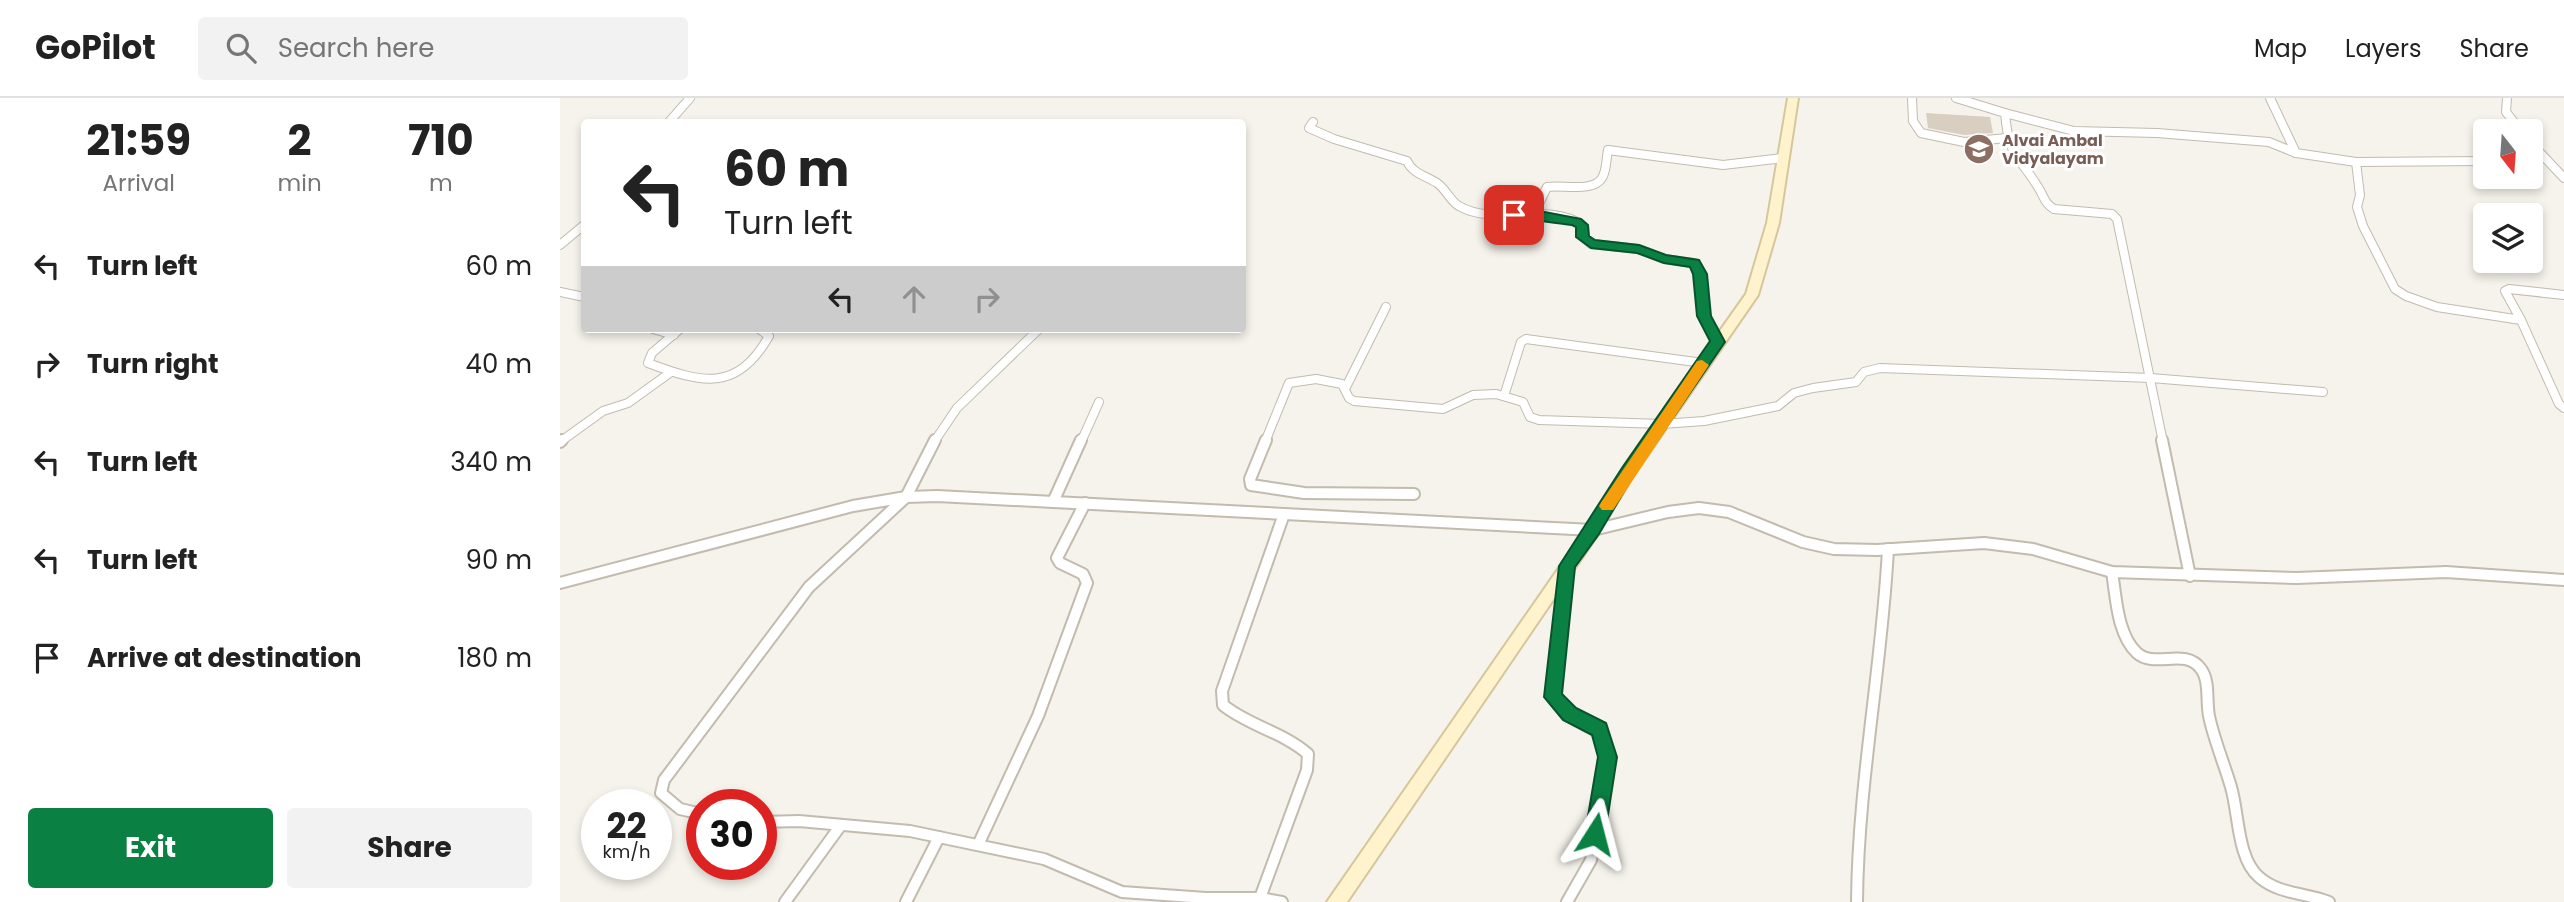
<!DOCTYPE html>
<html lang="en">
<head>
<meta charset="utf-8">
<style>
	:root { --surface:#fff; --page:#f2f2f2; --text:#222; --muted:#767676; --line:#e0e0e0; --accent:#0b8043 }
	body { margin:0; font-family:Poppins,sans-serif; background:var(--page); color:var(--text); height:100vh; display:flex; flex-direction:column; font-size:26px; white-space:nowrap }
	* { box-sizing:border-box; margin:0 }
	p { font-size:23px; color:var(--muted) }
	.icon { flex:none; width:38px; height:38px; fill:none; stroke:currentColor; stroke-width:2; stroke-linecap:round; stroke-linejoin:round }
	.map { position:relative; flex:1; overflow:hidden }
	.drawer { display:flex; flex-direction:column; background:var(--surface); width:560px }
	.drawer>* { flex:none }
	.top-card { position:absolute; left:21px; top:21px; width:665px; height:214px; border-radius:7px; box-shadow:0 4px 10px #0003; background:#fff; color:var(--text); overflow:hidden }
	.needle { width:46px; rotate:163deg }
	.tools { position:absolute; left:1913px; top:21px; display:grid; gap:14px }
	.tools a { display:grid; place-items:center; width:70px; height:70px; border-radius:7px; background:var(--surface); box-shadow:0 4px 10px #0003; font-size:35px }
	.speed { position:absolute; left:21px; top:691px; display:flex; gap:14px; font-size:35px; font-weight:700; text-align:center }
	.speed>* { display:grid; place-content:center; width:91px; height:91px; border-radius:50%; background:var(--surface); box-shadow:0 4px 10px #0003; line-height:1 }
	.speed small { font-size:18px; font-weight:400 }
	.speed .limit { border:10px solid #d22; background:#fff; color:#111 }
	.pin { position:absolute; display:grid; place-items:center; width:60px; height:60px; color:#fff; margin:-30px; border-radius:14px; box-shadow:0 4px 10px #0006 }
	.me { position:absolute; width:77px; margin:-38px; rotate:9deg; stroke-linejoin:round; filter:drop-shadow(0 0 5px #0008) }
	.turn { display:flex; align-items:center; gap:24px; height:147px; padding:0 28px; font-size:32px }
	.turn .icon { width:91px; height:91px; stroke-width:2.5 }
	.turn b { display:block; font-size:49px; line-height:60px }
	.lanes { display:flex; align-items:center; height:66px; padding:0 28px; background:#0003; justify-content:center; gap:35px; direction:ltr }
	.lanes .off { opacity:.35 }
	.eta { display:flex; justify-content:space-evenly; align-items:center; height:119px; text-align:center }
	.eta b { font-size:42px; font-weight:700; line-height:49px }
	.action { display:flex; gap:14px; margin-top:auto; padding:14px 28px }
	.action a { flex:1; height:80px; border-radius:7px; background:var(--accent); color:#fff; font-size:28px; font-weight:700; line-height:80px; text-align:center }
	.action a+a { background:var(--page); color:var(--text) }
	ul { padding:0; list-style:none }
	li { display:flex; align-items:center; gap:21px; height:98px; padding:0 28px }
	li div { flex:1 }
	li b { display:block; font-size:26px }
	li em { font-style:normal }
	header { display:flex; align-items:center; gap:42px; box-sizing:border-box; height:98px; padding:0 35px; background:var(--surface); border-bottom:2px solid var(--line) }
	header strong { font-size:33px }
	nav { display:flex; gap:38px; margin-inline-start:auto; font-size:24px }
	.search { width:490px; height:63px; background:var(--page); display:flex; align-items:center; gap:18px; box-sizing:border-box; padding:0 24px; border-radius:7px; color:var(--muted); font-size:26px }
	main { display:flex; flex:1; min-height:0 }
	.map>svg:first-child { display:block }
	.building { fill:#d8cfc1 }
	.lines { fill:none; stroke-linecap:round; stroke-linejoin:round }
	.street-far1-casing { stroke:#c2bbae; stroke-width:10 }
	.street-casing { stroke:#c2bbae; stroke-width:14 }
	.secondary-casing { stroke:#d6c79b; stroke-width:4 }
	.street-far1 { stroke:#fff; stroke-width:8 }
	.street { stroke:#fff; stroke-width:10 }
	.secondary { fill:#fff3cd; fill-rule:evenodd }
	.route { fill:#0b8043; stroke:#07532c; stroke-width:2 }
	.slow { fill:#f59e0b }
	.labels { text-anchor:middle; stroke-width:6; stroke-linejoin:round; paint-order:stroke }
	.far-education-label { font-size:16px; font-weight:bold; fill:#785e54; stroke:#fff; text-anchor:start }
</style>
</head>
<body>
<header>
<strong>GoPilot</strong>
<div class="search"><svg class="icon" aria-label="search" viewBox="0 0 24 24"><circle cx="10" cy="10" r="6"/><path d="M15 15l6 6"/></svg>Search here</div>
<nav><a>Map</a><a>Layers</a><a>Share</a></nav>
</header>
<main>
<section class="drawer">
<div class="eta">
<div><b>21:59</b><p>Arrival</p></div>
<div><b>2</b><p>min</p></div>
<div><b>710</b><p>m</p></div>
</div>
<ul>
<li><svg class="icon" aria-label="left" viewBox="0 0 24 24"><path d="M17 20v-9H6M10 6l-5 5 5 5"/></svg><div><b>Turn left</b></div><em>60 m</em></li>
<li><svg class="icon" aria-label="right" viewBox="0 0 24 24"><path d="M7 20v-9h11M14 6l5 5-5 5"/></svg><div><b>Turn right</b></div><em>40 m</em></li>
<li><svg class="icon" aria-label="left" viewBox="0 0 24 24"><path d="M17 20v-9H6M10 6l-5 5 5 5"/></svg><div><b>Turn left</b></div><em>340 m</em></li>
<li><svg class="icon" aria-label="left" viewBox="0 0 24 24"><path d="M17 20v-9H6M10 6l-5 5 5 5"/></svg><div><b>Turn left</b></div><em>90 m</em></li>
<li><svg class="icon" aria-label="arrive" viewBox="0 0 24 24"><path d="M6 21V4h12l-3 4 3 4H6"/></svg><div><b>Arrive at destination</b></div><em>180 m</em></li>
</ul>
<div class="action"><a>Exit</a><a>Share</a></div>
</section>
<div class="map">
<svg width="2004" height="804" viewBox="0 0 2004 804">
	<rect width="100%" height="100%" fill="#f6f3ec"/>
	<polygon class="building" points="1366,15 1430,19 1433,35 1404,37 1368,30"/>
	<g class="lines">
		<g class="street-far1-casing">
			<g id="street-far1">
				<polyline points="1352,0 1353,23 1361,35 1404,44 1447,40"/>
				<path d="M 1396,0 L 1445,15 C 1449,60 1457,55 1478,89 C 1484,98 1484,105 1494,111 L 1552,116 L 1557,121 L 1603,344"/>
				<polyline points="1710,0 1736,55"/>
				<polyline points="1947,0 1946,14 1961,33"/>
				<polyline points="1445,15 1514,33 1597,35 1709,44 1736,55 1796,64 1800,97 1797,109 1803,128 1835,191 1846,198 1877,209 1961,222 1945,193 1949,191 2004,197"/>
				<polyline points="109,24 130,0"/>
				<path d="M 753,24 L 749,30 L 774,41 L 847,63 C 852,75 866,78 877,85 C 886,91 891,104 899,108 C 935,129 987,103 1022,127 L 1023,139 L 1031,146 L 1079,151 L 1104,161 L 1134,165 L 1140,176 L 1144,218 L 1158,244"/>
				<polyline points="1970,44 2004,80"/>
				<polyline points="1796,64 1925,63"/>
				<path d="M 974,116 L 987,89 C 1002,86 1033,95 1042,80 C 1047,72 1046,61 1048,52 L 1163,67 L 1223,60"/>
				<polyline points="0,147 24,127"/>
				<polyline points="0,194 24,199"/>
				<polyline points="1961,222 1999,306 2004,310"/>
				<polyline points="93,231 114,237"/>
				<path d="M 120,231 L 92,255 L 88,265 C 141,285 177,295 209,238 L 199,231"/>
				<polyline points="786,289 826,209"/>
				<polyline points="944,298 961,244 966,241 1143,265"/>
				<polyline points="0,344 43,313 68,305 111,274"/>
				<polyline points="374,344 397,310 479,231"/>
				<polyline points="521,344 539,304"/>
				<polyline points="705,344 729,285 756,281 782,286 789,300 794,303 883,311 913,297 936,296 963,304 970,319 979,322 1102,326 1144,323 1218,308 1234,295 1253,290 1296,284 1304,274 1320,270 1591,280 1763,294"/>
			</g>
		</g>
		<g class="street-casing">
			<g id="street">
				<polyline points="706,342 690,381 691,387 744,395 854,396"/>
				<polyline points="1602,342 1630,478"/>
				<polyline points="0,344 2,342"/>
				<polyline points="493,404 521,342"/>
				<polyline points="1006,472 993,599 1009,616 1039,631 1048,659 1031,762 1007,804"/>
				<path d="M 1552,474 C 1556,498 1557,537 1577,555 C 1595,571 1625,549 1641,571 C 1650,583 1646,603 1649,618 C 1654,642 1664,665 1671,689 C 1679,716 1677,760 1699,779 C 1718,796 1746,795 1769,804"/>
				<polyline points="0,485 293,408 346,399 377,398 1033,432 1108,414 1139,410 1169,414 1243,444 1274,451 1317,452 1424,445 1473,451 1552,474 1737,480 1886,474 2004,482"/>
				<polyline points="142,716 120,711 101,695 104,682 249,489 346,399 375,342"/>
				<polyline points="201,724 239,723 350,733 484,761 562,794 646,800 700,800 722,804"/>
				<polyline points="418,747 478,618 527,485 523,476 500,465 497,460 525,405"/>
				<path d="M 700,800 L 747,672 L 748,656 C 723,634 689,628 663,607 L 662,593 L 724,416"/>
				<polyline points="225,804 281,727"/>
				<polyline points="346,804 379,739"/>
				<path d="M 1297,804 C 1298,685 1322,569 1328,451"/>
			</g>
		</g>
		<g class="secondary-casing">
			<polygon id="secondary" points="1228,0 1238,0 1219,125 1198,197 1073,378 1038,436 787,804 767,804 1028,428 1063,370 1186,196 1207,125"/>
		</g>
		<use href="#street-far1" class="street-far1"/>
		<use href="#street" class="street"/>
		<use href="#secondary" class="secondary"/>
	</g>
	<path class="route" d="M 974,112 L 1021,121 L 1028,127 L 1029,138 L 1035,142 L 1079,147 L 1106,157 L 1139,162 L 1147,176 L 1151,218 L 1165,244 L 1073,378 L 1039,436 L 1015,469 L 1002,596 L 1016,610 L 1046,625 L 1057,659 L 1045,736 L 1042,743 L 1035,746 L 1028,743 L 1025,736 L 1038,659 L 1032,637 L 1003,622 L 984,599 L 999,468 L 1062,370 L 1150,243 L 1137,218 L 1133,176 L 1130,169 L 1104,165 L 1077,155 L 1031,150 L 1016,139 L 1016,129 L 1012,127 C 1000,125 952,121 948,117 L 954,113 Z"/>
	<polygon class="slow" points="1142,262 1149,267 1147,270 1053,412 1042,412 1039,408 1042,403 1137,263"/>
	<defs>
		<g id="school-disc" transform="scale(1.575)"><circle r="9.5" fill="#8d6e63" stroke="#fff"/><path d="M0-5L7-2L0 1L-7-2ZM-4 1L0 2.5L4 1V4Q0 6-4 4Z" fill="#fff"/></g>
	</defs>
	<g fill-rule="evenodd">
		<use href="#school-disc" x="1419" y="51"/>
	</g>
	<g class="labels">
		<g class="far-education-label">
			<text x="1442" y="48">Alvai Ambal<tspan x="1442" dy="18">Vidyalayam</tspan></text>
		</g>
	</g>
</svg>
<div class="tools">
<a><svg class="needle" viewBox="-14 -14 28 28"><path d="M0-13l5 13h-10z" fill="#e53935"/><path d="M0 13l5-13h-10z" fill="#767676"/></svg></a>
<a><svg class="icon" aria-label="layers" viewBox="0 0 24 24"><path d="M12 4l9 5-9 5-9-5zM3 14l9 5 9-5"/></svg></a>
</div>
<div class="speed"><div>22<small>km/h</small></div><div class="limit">30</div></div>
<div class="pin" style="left:954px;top:117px;background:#d93025"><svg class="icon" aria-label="arrive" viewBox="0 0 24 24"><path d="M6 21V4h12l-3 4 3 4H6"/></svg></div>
<svg class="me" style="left:1035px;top:736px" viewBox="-20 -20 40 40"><path d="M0-17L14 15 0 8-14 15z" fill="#0b8043" stroke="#fff" stroke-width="4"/></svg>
<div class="top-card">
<div class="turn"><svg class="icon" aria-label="left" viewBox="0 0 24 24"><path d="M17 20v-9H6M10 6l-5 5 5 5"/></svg><div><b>60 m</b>Turn left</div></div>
<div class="lanes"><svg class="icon" aria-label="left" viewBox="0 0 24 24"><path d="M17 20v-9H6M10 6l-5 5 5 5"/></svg><svg class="icon off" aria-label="ahead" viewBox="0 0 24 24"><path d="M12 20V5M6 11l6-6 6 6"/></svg><svg class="icon off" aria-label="right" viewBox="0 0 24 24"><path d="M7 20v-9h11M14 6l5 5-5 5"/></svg></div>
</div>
</div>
</main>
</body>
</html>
